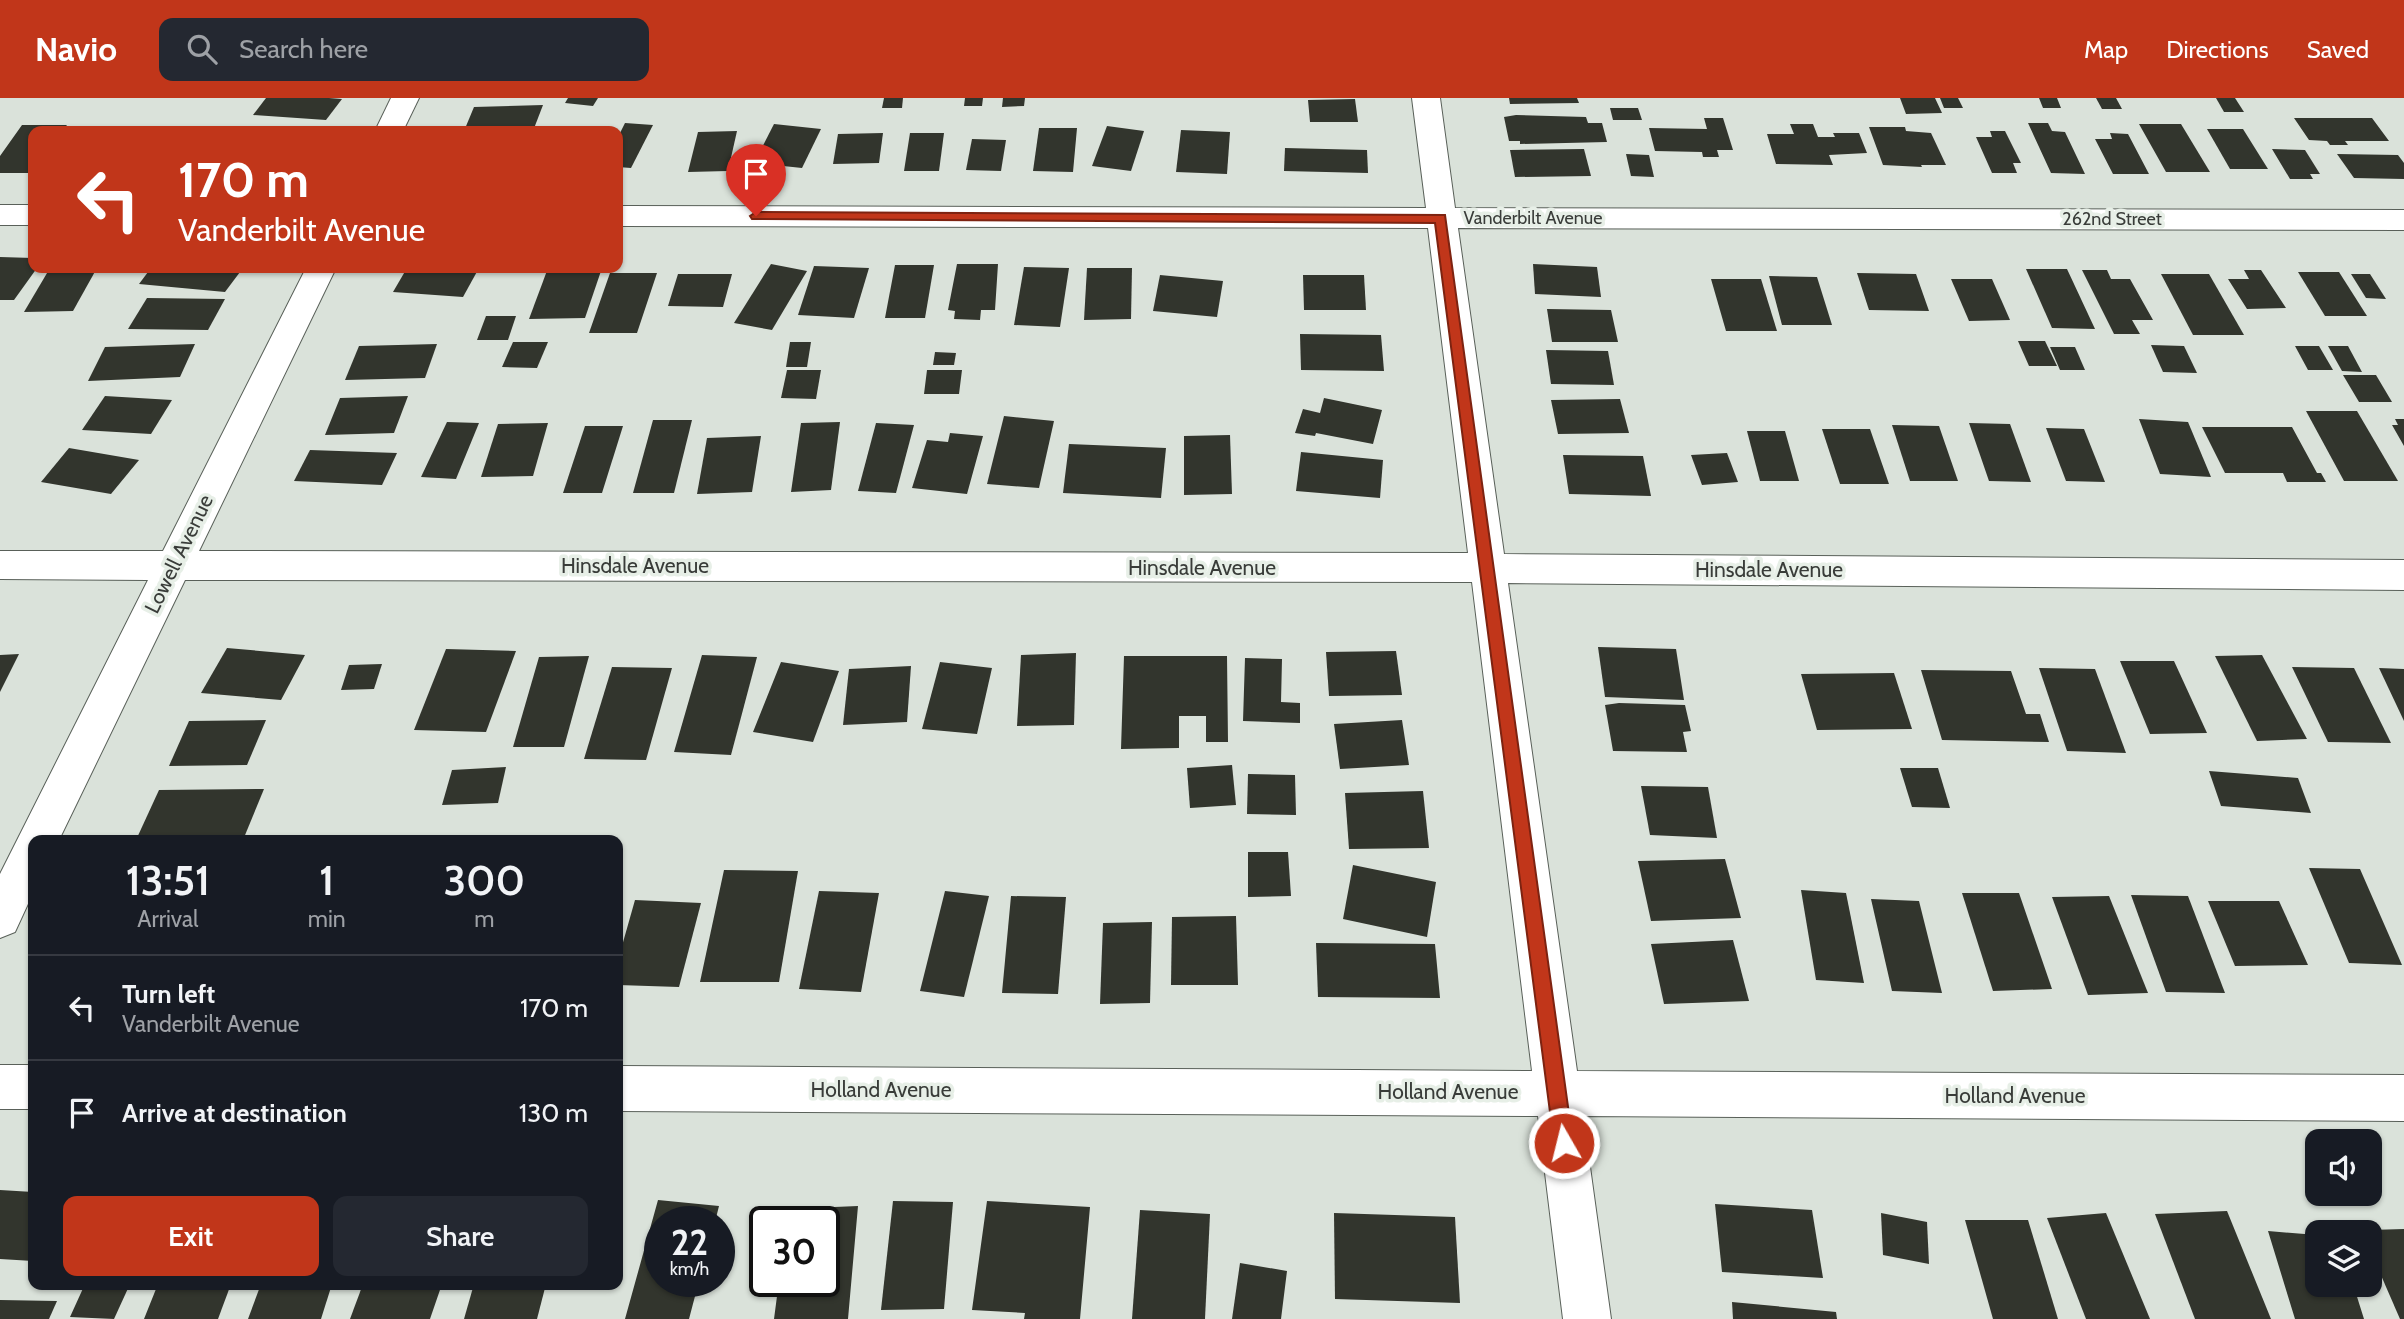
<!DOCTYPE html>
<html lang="en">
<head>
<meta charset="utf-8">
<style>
	:root { --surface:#171b24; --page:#242831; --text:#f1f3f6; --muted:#9ea1a6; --line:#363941; --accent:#c1361a }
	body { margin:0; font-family:Cabin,sans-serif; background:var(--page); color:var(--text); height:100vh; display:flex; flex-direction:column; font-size:26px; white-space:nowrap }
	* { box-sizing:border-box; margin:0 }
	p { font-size:23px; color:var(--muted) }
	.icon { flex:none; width:38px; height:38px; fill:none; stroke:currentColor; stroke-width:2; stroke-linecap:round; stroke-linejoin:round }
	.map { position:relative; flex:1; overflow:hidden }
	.panel { position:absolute; left:28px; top:737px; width:595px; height:455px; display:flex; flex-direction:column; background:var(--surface); border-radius:14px; box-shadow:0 2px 5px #0004 }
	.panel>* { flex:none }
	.top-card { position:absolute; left:28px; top:28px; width:595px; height:147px; border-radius:14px; box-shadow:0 2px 5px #0004; background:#c1361a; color:#fff; overflow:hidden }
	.controls { position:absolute; left:2305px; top:1031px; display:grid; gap:14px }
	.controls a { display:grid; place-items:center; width:77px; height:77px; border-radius:14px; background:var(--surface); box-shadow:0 2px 5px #0004; font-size:35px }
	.speed { position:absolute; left:644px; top:1108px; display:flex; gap:14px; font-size:35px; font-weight:700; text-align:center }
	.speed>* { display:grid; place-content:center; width:91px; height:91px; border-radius:50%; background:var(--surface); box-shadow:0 2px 5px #0004; line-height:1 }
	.speed small { font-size:18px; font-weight:400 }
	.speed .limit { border:4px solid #111; border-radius:10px; background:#fff; color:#111 }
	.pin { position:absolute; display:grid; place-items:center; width:60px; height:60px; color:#fff; margin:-72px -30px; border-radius:50% 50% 50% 0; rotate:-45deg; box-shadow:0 0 7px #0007 }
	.pin .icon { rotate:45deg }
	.me { position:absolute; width:77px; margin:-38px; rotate:352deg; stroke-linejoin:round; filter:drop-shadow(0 0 5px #0008) }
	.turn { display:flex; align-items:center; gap:24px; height:147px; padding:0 35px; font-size:32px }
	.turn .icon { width:91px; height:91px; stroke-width:2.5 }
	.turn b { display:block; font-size:49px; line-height:60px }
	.eta { display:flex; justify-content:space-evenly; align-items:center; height:119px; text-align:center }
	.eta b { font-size:42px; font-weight:600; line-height:49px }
	.action { display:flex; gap:14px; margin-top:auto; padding:14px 35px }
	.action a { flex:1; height:80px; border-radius:14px; background:var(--accent); color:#fff; font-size:28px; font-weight:600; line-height:80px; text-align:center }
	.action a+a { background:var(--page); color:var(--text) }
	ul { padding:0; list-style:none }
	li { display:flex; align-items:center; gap:21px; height:105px; padding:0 35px; border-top:2px solid var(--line) }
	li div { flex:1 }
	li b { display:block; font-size:26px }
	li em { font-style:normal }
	header { display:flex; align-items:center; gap:42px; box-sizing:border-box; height:98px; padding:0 35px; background:var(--accent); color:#fff }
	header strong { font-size:33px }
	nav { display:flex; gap:38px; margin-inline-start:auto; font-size:24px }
	.search { width:490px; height:63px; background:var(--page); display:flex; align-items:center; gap:18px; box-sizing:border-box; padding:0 24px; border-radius:14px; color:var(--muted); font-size:26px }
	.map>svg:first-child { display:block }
	.building { fill:#32352d }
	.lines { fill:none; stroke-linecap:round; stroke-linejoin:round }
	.minor-casing { stroke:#596059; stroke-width:2 }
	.minor { fill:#fff; fill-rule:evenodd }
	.route { fill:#c1361a; stroke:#7d2311; stroke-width:2 }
	.labels { text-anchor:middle; stroke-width:7; stroke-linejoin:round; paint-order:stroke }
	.far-street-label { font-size:18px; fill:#393c39; stroke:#e7efe7 }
	.street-label { font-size:21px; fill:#393c39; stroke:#e7efe7 }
</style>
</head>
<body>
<header>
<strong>Navio</strong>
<div class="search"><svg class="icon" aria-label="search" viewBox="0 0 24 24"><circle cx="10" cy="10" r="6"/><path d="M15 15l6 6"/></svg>Search here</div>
<nav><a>Map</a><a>Directions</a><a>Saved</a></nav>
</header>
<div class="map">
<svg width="2404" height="1221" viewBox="0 0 2404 1221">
	<rect width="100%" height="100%" fill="#dae2da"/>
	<g class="building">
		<polygon points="266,0 329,0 342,1 326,22 253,17"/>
		<polygon points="568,0 598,0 593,8 565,5"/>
		<polygon points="884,0 903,0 902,10 882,10"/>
		<polygon points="965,0 983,0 982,8 964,8"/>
		<polygon points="1003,0 1025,0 1024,8 1002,9"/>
		<polygon points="1509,0 1577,0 1579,5 1510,6"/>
		<polygon points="1900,0 1935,0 1942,15 1906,16"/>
		<polygon points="1940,0 1958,0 1963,10 1944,10"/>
		<polygon points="2039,0 2057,0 2061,10 2043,10"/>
		<polygon points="2096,0 2116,0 2122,11 2102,11"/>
		<polygon points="2216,0 2235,0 2244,14 2224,14"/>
		<polygon points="1355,1 1358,24 1310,24 1308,2"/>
		<polygon points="543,7 533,33 464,33 474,9"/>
		<polygon points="1610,10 1638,10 1642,22 1613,22"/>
		<polygon points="1516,17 1586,19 1588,25 1602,25 1607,44 1520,46 1520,43 1509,43 1504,19"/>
		<polygon points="1704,20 1723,20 1733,52 1717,52 1719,59 1703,59 1702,54 1655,53 1649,30 1707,31"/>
		<polygon points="2294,20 2372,20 2389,43 2345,43 2348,47 2330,47 2327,43 2309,42"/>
		<polygon points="625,25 653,27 631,70 618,69 618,39"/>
		<polygon points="2028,25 2048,25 2052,33 2065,34 2085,76 2051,75"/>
		<polygon points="774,26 821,31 802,70 754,65"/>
		<polygon points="1790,26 1813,26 1818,39 1835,39 1833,35 1859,35 1867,55 1829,57 1833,67 1776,66 1767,36 1794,36"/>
		<polygon points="2139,26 2181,26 2210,74 2166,74"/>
		<polygon points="22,27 67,27 62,33 33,33 33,75 0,75 0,58"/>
		<polygon points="92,28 128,31 126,33 87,33"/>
		<polygon points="1107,28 1144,33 1131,73 1092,68"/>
		<polygon points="1869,29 1905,29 1906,33 1931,35 1946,67 1921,67 1922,69 1883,67"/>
		<polygon points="1039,30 1077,30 1073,74 1033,73"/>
		<polygon points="2207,31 2243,31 2268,71 2230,71"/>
		<polygon points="1181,32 1230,34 1227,76 1176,74"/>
		<polygon points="737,33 728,73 688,74 698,34"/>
		<polygon points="1990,33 2005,33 2021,65 2013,65 2017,75 1992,75 1976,39 1992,39"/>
		<polygon points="883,35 879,65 833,66 838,36"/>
		<polygon points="910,35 944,35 939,73 904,73"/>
		<polygon points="2110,35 2128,36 2149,76 2113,76 2095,41 2112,41"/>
		<polygon points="972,41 1006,42 1001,73 966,72"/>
		<polygon points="1285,50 1367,52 1368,75 1284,73"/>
		<polygon points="1584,51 1591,78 1515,79 1510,52"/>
		<polygon points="2272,51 2305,52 2320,76 2310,76 2313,81 2290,81"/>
		<polygon points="1626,56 1649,57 1654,79 1631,78"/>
		<polygon points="2337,56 2398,57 2404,65 2404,81 2354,80"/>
		<polygon points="0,159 33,160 33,170 37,170 14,202 0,202"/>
		<polygon points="771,166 807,173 772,232 734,225"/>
		<polygon points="957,166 998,166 995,212 981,212 980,222 954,221 955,213 948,212"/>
		<polygon points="1533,166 1597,169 1601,199 1535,196"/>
		<polygon points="895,167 934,167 925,220 885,220"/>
		<polygon points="814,168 869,170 854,220 798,217"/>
		<polygon points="1024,169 1069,170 1060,229 1014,227"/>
		<polygon points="50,170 97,170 73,213 24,214"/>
		<polygon points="151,170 243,170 225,194 139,186"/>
		<polygon points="407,170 479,170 463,199 393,194"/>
		<polygon points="548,170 602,170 585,220 529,221"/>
		<polygon points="1087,170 1132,170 1131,221 1084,222"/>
		<polygon points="2026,171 2067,171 2095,231 2052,230"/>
		<polygon points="2082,172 2107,172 2111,181 2130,181 2153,222 2132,222 2140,236 2114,236"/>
		<polygon points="2244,172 2261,172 2286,210 2247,211 2228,181 2249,181"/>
		<polygon points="2298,174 2339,174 2367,218 2325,218"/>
		<polygon points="610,175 657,175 637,235 589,235"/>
		<polygon points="1857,175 1916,176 1929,213 1869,212"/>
		<polygon points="678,176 732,176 723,209 668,208"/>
		<polygon points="2161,176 2209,176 2244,237 2193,237"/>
		<polygon points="2351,176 2370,176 2386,201 2366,200"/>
		<polygon points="1160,177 1223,183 1217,219 1153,213"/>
		<polygon points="1303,177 1364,177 1366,212 1304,212"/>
		<polygon points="1769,178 1817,179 1832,227 1782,227"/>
		<polygon points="1711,181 1761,181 1777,233 1726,233"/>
		<polygon points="1951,181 1992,181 2010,222 1969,223"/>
		<polygon points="147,200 225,201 208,232 128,231"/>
		<polygon points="1547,211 1611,212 1618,244 1552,244"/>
		<polygon points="486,218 516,218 508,242 477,242"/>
		<polygon points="1300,236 1381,237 1384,273 1301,272"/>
		<polygon points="2018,243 2045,243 2057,268 2029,268"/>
		<polygon points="513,244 548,244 537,270 502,269"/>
		<polygon points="790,244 811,244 807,269 786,269"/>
		<polygon points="195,246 180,279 88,283 105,249"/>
		<polygon points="437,246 425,280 345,282 359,248"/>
		<polygon points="2151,247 2184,248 2197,275 2163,274"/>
		<polygon points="2295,248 2319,248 2333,272 2308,272"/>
		<polygon points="2328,248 2348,248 2362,274 2342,273"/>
		<polygon points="2050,249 2075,249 2085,272 2060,272"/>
		<polygon points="1546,252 1608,253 1614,287 1551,286"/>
		<polygon points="935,254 956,255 954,267 933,267"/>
		<polygon points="787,272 821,272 816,301 781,300"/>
		<polygon points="927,272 962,272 959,296 924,296"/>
		<polygon points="2343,277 2376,277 2392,304 2359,304"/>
		<polygon points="105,298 172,302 151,336 82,332"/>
		<polygon points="408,298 394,335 325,337 340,300"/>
		<polygon points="1324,300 1382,312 1373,346 1316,335 1315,338 1295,335 1303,311 1320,315"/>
		<polygon points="1620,301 1629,335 1558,336 1551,302"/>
		<polygon points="2306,313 2357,313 2398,383 2344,383"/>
		<polygon points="1004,318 1054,323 1039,390 987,386"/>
		<polygon points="2139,321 2188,324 2211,379 2160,376"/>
		<polygon points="2395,321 2404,321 2404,348 2392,327 2398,327"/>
		<polygon points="653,322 692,322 674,395 633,395"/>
		<polygon points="447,324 479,325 456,381 421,379"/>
		<polygon points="840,324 831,392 791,394 801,325"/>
		<polygon points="548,325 533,378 481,379 498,326"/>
		<polygon points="876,325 914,327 896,395 858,393"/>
		<polygon points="1969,325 2010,326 2031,384 1989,383"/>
		<polygon points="1892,327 1939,328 1958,383 1910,383"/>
		<polygon points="585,328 623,328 602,395 563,395"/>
		<polygon points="2202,329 2292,329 2317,375 2321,375 2326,384 2287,384 2283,375 2225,375"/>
		<polygon points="2046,330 2084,331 2105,384 2066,383"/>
		<polygon points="1822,331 1870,331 1889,386 1840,386"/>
		<polygon points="1747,333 1785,333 1799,383 1760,383"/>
		<polygon points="950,335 983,338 967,396 912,390 927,342 948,344"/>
		<polygon points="1230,337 1232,396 1184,397 1184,338"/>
		<polygon points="761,338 752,394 697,396 707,340"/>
		<polygon points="1069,346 1166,350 1161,400 1063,395"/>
		<polygon points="69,350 139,362 111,396 41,384"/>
		<polygon points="310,352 397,355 382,387 294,383"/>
		<polygon points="1301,354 1383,362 1380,400 1296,393"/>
		<polygon points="1727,355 1738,384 1702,387 1691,357"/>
		<polygon points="1563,357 1643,358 1651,398 1569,396"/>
		<polygon points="1598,549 1676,551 1684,602 1605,599"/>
		<polygon points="227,550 305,557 281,602 201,595"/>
		<polygon points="446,551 516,553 486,634 414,632"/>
		<polygon points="1396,553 1402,597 1329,598 1326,554"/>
		<polygon points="1076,555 1074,627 1017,628 1021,557"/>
		<polygon points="19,556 0,594 0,557"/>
		<polygon points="702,557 757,559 731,657 674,654"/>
		<polygon points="2262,557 2307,641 2257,643 2215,558"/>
		<polygon points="589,558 564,649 513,649 539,559"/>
		<polygon points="1124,558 1227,558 1228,644 1206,644 1206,618 1179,618 1179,650 1121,651"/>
		<polygon points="1245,560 1282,561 1281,604 1300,605 1300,625 1243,623"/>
		<polygon points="2120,563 2174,563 2207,635 2150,636"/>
		<polygon points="781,564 839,573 813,644 753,634"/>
		<polygon points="940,564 992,570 977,636 922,631"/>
		<polygon points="382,566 374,591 341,592 349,567"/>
		<polygon points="911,568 907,624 843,627 849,571"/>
		<polygon points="612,569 672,570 646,662 584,661"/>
		<polygon points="2292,569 2354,570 2391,645 2328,644"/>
		<polygon points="2039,570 2095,571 2126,655 2067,653"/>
		<polygon points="2379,570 2404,571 2404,623"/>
		<polygon points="1921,572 2011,573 2026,616 2040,616 2049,644 1942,642"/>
		<polygon points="1894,575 1912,631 1817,632 1801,576"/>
		<polygon points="1619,605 1685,607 1691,633 1683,634 1687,654 1613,653 1605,607"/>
		<polygon points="266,622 247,667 169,668 189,623"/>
		<polygon points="1402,622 1409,667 1340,671 1334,626"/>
		<polygon points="1232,667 1236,707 1190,710 1187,670"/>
		<polygon points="506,669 498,705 442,707 452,672"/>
		<polygon points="1900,670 1938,670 1950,710 1912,709"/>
		<polygon points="2209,673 2298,680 2311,715 2221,708"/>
		<polygon points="1248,676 1295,677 1296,717 1247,716"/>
		<polygon points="1641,688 1708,689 1717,740 1650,737"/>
		<polygon points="264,691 243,742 136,742 159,692"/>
		<polygon points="1423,693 1429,750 1349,751 1345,695"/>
		<polygon points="1248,754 1288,754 1291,798 1248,799"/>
		<polygon points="1725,761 1741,820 1651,823 1638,763"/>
		<polygon points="1353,767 1436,784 1427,839 1343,821"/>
		<polygon points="2309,770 2360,771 2402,867 2349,865"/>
		<polygon points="724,772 798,773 779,884 700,884"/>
		<polygon points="1801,792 1846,795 1864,885 1816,882"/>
		<polygon points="819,793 879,795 861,894 799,891"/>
		<polygon points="945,793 989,798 964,899 920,893"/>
		<polygon points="1962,795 2019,795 2052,891 1993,893"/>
		<polygon points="2131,797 2188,798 2225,895 2166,894"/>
		<polygon points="1011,798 1066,799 1058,896 1002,895"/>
		<polygon points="2109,798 2148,895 2088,897 2052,799"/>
		<polygon points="1871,801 1919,803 1942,895 1892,893"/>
		<polygon points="635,802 701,805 679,889 618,887 618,862"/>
		<polygon points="2208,803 2279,803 2308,867 2235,868"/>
		<polygon points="1236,818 1238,887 1171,887 1172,819"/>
		<polygon points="1152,824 1150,905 1100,906 1103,825"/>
		<polygon points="1733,842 1749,903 1664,906 1651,846"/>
		<polygon points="1316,845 1435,846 1440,900 1318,899"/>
		<polygon points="0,1092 33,1094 33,1163 0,1161"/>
		<polygon points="658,1102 719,1108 715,1124 660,1124 660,1183 699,1183 689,1221 625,1221"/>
		<polygon points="893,1103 953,1104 944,1211 881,1212"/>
		<polygon points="987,1103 1090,1109 1080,1221 1024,1221 1025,1215 972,1212"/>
		<polygon points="1715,1106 1812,1112 1823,1180 1722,1174"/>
		<polygon points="858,1108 848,1221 774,1221 779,1183 824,1183 824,1124 786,1124 787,1111"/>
		<polygon points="1140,1112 1210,1116 1205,1221 1132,1221"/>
		<polygon points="2227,1113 2271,1221 2195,1221 2155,1116"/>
		<polygon points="1334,1115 1455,1119 1460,1205 1335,1201"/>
		<polygon points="1881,1115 1927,1124 1929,1166 1883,1157"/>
		<polygon points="2106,1115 2150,1221 2086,1221 2047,1120"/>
		<polygon points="1965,1122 2028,1122 2058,1221 1993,1221"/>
		<polygon points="2404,1131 2404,1221 2400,1221 2370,1152 2370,1132"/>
		<polygon points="2268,1133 2317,1137 2317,1186 2353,1186 2364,1221 2295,1221"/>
		<polygon points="1240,1165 1287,1173 1281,1221 1232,1221"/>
		<polygon points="85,1186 130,1186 114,1221 70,1219"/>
		<polygon points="158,1186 231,1186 218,1221 144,1221"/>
		<polygon points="261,1186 332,1186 321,1221 248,1221"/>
		<polygon points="363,1186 442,1186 430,1221 350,1221"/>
		<polygon points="474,1186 546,1186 537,1221 464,1221"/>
		<polygon points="0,1202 57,1203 49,1221 0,1221"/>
		<polygon points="1732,1204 1836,1214 1837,1221 1733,1221"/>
	</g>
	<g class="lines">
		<g class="minor-casing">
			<g id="minor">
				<polygon points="391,0 419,0 403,33 375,33"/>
				<polygon points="1412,0 1440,0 1455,110 2404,112 2404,132 1458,130 1504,456 2404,462 2404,492 1508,485 1577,973 2404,977 2404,1023 1583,1018 1611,1221 1563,1221 1538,1018 618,1013 618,968 1532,973 1472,484 185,482 59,742 33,742 33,795 15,834 0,840 0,776 148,482 0,481 0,453 163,453 306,170 336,170 199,453 1468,455 1428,130 618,128 618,108 1426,110"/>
				<rect x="0" y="107" width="33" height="20"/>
				<rect x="0" y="967" width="33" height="44"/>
			</g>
		</g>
		<use href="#minor" class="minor"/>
	</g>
	<polygon class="route" points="756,114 1445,117 1573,1045 1571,1052 1564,1054 1557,1052 1554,1045 1435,125 752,121 750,118"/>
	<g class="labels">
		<g class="far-street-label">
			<text x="1533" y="126">Vanderbilt Avenue</text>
			<text x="2112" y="127">262nd Street</text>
		</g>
		<g class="street-label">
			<text transform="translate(179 456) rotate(-64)" y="7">Lowell Avenue</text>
			<text x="635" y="475">Hinsdale Avenue</text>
			<text x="1202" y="477">Hinsdale Avenue</text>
			<text x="1769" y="479">Hinsdale Avenue</text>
			<text x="881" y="999">Holland Avenue</text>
			<text x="1448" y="1001">Holland Avenue</text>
			<text x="2015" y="1005">Holland Avenue</text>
		</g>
	</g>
</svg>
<div class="controls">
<a><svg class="icon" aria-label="sound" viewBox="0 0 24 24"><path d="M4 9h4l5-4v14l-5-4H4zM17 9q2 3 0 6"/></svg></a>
<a><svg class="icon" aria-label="layers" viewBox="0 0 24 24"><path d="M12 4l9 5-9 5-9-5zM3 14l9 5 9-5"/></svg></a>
</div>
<div class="speed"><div>22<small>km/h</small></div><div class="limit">30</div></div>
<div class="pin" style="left:756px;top:118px;background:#d93025"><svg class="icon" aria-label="arrive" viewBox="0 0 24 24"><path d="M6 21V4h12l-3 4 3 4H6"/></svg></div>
<svg class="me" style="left:1564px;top:1045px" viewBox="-20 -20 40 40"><circle r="17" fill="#c1361a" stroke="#fff" stroke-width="3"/><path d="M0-11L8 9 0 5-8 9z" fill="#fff"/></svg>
<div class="top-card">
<div class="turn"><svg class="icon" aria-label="left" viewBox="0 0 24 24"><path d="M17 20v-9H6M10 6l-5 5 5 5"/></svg><div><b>170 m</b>Vanderbilt Avenue</div></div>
</div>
<section class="panel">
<div class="eta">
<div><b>13:51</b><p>Arrival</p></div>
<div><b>1</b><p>min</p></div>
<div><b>300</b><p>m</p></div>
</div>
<ul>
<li><svg class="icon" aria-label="left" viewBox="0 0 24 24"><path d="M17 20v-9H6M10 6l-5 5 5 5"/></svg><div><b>Turn left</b><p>Vanderbilt Avenue</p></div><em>170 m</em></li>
<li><svg class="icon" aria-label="arrive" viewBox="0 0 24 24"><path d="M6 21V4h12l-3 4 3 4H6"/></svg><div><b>Arrive at destination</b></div><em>130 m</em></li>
</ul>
<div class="action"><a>Exit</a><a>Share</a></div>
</section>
</div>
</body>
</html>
